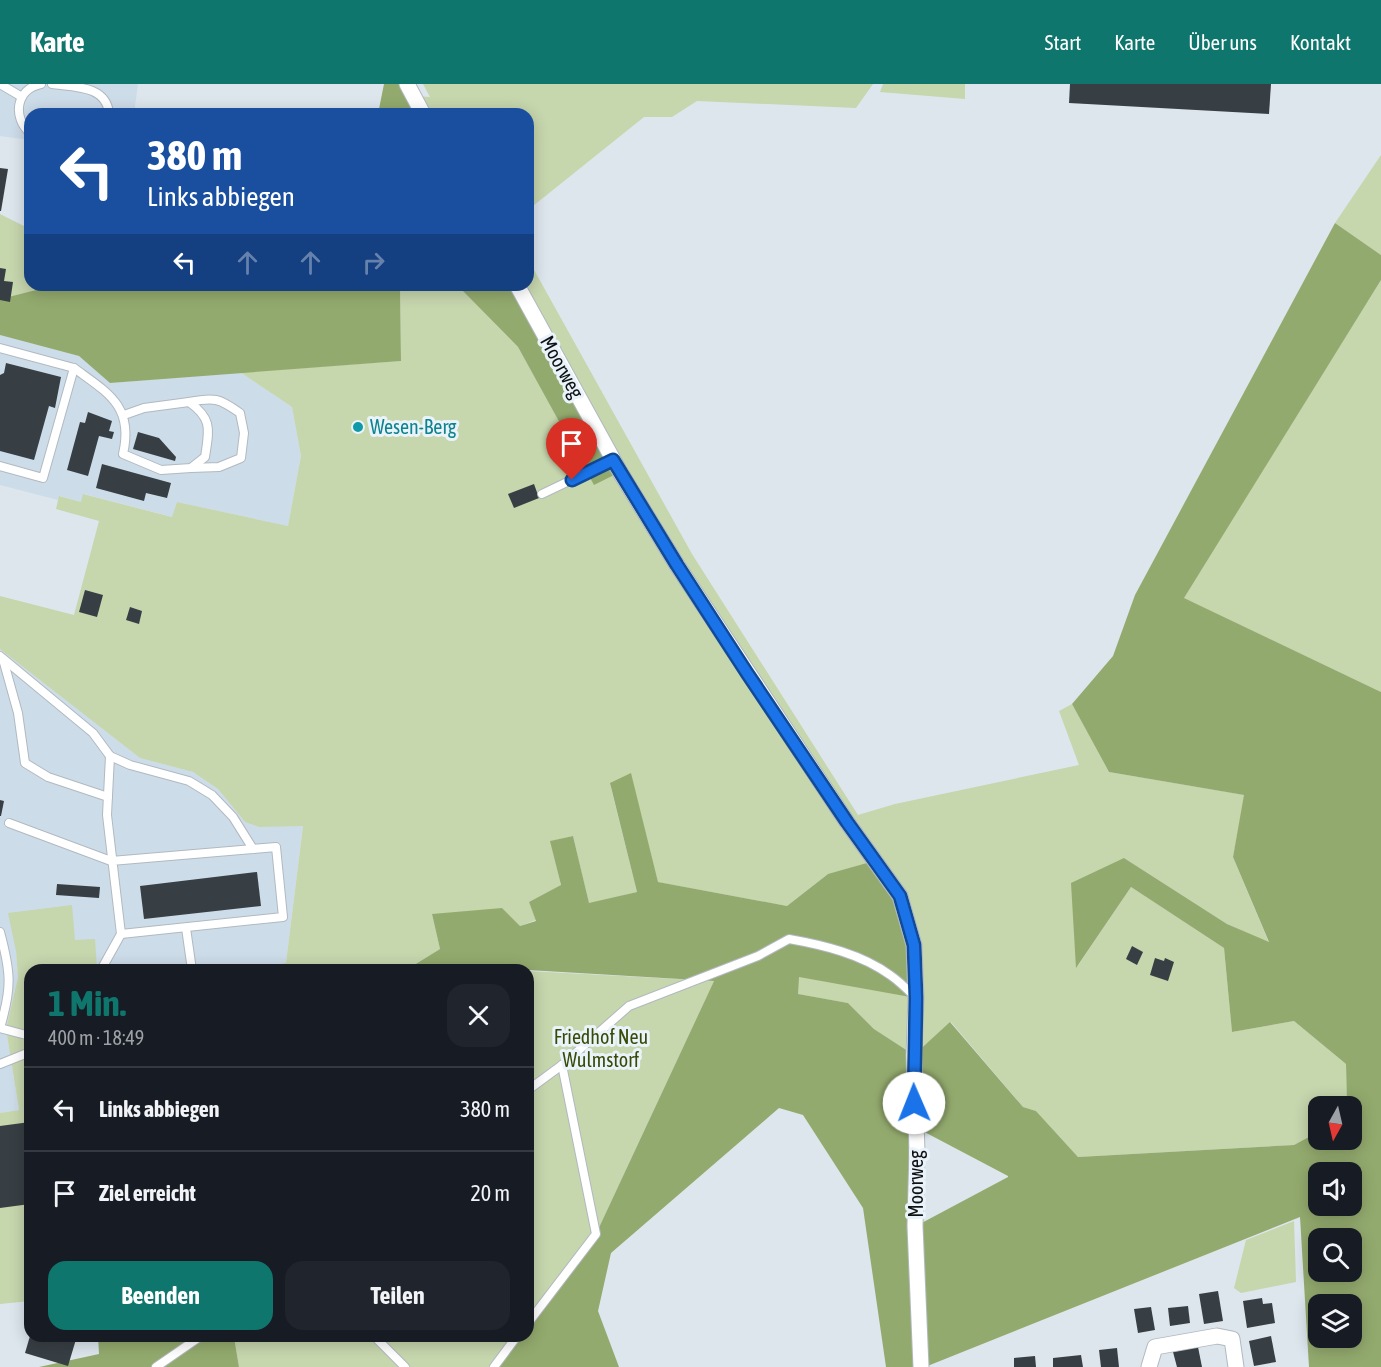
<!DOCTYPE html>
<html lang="de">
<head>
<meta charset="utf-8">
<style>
	:root { --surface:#171b24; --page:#20242c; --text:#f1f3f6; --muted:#9ea1a6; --line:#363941; --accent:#0f766e }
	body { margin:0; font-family:"Asap Condensed",sans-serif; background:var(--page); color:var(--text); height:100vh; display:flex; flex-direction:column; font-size:22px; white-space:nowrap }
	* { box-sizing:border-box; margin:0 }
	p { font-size:20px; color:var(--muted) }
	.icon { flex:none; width:33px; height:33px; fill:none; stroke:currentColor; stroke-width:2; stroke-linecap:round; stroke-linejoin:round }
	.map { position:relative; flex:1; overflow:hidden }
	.sheet { position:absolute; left:24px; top:880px; width:510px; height:378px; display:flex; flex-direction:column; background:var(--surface); border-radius:18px; box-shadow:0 3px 15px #0003 }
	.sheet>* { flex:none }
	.hud { position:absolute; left:24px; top:24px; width:510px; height:183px; border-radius:18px; box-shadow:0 3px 15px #0003; background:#1a4fa0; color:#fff; overflow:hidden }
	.needle { width:39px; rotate:188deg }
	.controls { position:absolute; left:1308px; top:1012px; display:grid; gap:12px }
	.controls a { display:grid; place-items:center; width:54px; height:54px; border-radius:12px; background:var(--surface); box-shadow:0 3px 15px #0003; font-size:30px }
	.pin { position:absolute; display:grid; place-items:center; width:51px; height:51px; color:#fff; margin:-62px -26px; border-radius:50% 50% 50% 0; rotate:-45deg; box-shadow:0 0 6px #0007 }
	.pin .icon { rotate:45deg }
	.me { position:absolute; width:66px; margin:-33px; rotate:359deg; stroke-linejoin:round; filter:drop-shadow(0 0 4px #0008) }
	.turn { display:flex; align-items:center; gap:21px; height:126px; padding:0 24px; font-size:27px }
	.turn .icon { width:78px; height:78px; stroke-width:2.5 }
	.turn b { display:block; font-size:42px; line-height:51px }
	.lanes { display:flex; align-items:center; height:57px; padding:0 24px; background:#0003; justify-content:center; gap:30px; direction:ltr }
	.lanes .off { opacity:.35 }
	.round { display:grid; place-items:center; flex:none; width:63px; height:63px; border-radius:18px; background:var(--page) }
	.headline { display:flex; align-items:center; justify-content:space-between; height:102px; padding:0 24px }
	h1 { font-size:36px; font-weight:700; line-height:45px; color:var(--accent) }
	.primary-button { display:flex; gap:12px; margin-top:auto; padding:12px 24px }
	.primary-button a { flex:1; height:69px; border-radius:18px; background:var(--accent); color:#fff; font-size:24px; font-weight:700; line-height:69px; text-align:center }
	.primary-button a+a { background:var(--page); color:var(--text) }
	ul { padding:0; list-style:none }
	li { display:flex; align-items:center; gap:18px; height:84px; padding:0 24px; border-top:2px solid var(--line) }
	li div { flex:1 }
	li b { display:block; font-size:22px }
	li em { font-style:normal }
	header { display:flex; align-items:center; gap:36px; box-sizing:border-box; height:84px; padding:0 30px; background:var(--accent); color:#fff }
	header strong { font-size:28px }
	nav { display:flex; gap:33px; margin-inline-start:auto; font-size:21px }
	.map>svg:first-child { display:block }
	.built { fill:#cddce9 }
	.green { fill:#c6d6ad }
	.forest { fill:#93aa6e; fill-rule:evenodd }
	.building { fill:#383f44 }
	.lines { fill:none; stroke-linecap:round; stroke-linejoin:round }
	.service-casing { stroke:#b1b9c0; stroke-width:10 }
	.minor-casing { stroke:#b1b9c0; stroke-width:17 }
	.service { stroke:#fff; stroke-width:8 }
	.minor { stroke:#fff; stroke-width:15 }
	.route-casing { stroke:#114b97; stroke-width:15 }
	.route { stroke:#1a73e8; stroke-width:10 }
	.culture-dot { fill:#0f9aa8; stroke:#eaf3fa; stroke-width:2 }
	.labels { text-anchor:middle; stroke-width:6; stroke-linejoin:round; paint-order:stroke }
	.street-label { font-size:20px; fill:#0f1215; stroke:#eaf3fa }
	.culture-label { font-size:20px; fill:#0d838f; stroke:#eaf3fa; text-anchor:start }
	.park-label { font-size:20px; fill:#384b06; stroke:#eaf3fa }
</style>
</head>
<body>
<header>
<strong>Karte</strong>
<nav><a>Start</a><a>Karte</a><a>Über uns</a><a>Kontakt</a></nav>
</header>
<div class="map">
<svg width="1381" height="1283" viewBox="0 0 1381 1283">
	<rect width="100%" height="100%" fill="#dde6ed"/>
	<g class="built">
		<polygon points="0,0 138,0 134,30 30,30 30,56 0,52"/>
		<polygon points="0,251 79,272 111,299 240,288 292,323 301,372 288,442 177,418 173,433 84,410 81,418 60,412 58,416 0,401"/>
		<polygon points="0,565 140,674 193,688 218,705 245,738 259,743 303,741 286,879 215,886 97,886 16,867 18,893 6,945 19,1026 0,1029"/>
	</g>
	<g class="green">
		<polygon points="423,0 873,0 856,24 697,17 672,33 644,33 528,126 528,30 423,30 413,12 430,13"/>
		<polygon points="883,0 965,0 965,15 880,8"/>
		<polygon points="1381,71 1381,171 1335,139"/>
		<polygon points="0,130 30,145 30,201 56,201 0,215"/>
		<polygon points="528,175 692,470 858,731 895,720 1079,681 1059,627 1072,620 1109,688 1245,711 1233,773 1269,859 1227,840 1124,774 1077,883 1131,803 1224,864 1232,948 1294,937 1346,980 1347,1023 1318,1023 1318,1048 1294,1061 1078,1073 1036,1027 1023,1023 951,938 914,971 874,945 848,919 797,910 798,893 828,790 787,822 657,798 610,700 637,808 589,820 573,752 551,757 561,802 529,818 536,836 520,842 432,830 440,865 406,886 215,886 286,879 303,742 259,743 245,738 218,705 193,688 140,674 0,565 0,512 74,531 99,437 56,425 59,412 81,418 83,410 172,433 177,418 288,442 301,372 292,323 240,288 401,277 400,201 457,201 518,263 594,400 517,201 528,201"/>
		<polygon points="1381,196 1381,608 1183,514"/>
		<polygon points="72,821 75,856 95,855 97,886 30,886 30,1217 0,1220 0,1029 19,1026 6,945 18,893 16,867 8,829"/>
		<polygon points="528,887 714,897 596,1150 528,1239"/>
		<polygon points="1294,1137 1296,1198 1241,1209 1234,1204 1246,1156"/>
		<polygon points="234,1253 517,1253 494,1283 239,1283"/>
	</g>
	<g class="forest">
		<polygon points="384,0 404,0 423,30 378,30"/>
		<path d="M 1335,139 L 1381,171 L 1381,196 L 1184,514 L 1381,608 L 1381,1283 L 1309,1283 L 1300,1133 L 925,1283 L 886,1283 L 863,1124 L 803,1031 L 779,1024 L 611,1169 L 598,1227 L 619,1283 L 494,1283 L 517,1253 L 528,1252 L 528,1239 L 596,1150 L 714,897 L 528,886 L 406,886 L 440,865 L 432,830 L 502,824 L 520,842 L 536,837 L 529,818 L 561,801 L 550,757 L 573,752 L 589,819 L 637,808 L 610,699 L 631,689 L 658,798 L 787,822 L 828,790 L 874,777 L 900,812 L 916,914 L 799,893 L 798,910 L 848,919 L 874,945 L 914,971 L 950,938 L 1023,1023 L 1036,1027 L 1078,1073 L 1294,1061 L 1318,1048 L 1318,1056 L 1352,1056 L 1352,1023 L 1347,1023 L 1346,980 L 1294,937 L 1232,948 L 1224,864 L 1131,803 L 1076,884 L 1071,799 L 1124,774 L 1227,840 L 1269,858 L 1233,773 L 1244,711 L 1109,688 L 1072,620 L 1113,572 L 1135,511 ZM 915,1043 L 1008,1092 L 1008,1093 L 916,1142 ZM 1318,1089 L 1352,1089 L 1352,1122 L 1318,1122 ZM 1318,1155 L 1352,1155 L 1352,1188 L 1318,1188 ZM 1318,1221 L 1352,1221 L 1352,1254 L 1318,1254 Z"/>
		<polygon points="56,201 400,201 401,277 110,299 79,272 0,251 0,215"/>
		<polygon points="457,201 517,201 620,388 594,401 518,263"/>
		<polygon points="98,1252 234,1253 239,1283 39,1283 99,1270"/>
	</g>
	<g class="building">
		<polygon points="1070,0 1271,0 1269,30 1069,19"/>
		<polygon points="0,84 8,85 1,127 0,127"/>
		<polygon points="0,184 6,185 4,197 13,198 10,218 0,216"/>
		<polygon points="6,279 61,293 55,324 49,322 34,376 0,367 0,291 4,289"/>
		<polygon points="88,328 112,337 109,347 114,348 112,355 99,352 88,392 67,386 80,338 85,339"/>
		<polygon points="138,348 159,354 176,373 175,377 133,365"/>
		<polygon points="102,380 171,399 167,414 146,409 144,417 96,404"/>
		<polygon points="534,400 539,414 514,424 508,410"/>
		<polygon points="85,506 103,511 97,533 79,528"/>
		<polygon points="130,523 142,527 139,540 126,536"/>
		<polygon points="0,716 4,717 1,732 0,732"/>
		<polygon points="257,788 261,822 144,835 140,802"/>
		<polygon points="57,800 100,803 99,814 56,811"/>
		<polygon points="1132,862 1143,868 1137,881 1126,875"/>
		<polygon points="1155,874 1164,877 1165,874 1174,878 1168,897 1150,891"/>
		<polygon points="30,1038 30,1120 0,1124 0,1042"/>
		<polygon points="1218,1207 1223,1237 1204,1240 1199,1210"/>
		<polygon points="1262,1214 1263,1220 1272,1219 1275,1239 1247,1244 1243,1217"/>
		<polygon points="1188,1222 1190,1239 1170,1242 1168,1224"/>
		<polygon points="1151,1223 1155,1246 1138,1249 1134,1225"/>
		<polygon points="30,1252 77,1252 68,1282 25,1269"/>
		<polygon points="1271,1252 1276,1278 1254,1282 1249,1257"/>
		<polygon points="1198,1263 1202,1283 1177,1283 1173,1268"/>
		<polygon points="1117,1264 1119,1283 1101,1283 1099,1266"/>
		<polygon points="1081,1271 1083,1283 1053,1283 1053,1274"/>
		<polygon points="1035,1272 1036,1283 1014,1283 1014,1274"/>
	</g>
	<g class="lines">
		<g class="service-casing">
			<g id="service">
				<polyline points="0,0 22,13"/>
				<path d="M 52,0 C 73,3 107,1 109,30"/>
				<path d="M 30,49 C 12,33 16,5 41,0"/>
				<polyline points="0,264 74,284 43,394 0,382"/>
				<path d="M 74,284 C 108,309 134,322 123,370 L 161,386 L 191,384 L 205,373 C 209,346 213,335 189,318 L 144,324 L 124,331"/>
				<path d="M 189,318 C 214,313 219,314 240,329 L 244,349 L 241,374 L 219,383 L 191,384"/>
				<polyline points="542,410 613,376"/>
				<polyline points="0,572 93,649 110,672 130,681 189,697 212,711 233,733 253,765"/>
				<polyline points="3,575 18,629 25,679 48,693 108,713"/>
				<polyline points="9,739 111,777 276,763 283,833 121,850 107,731 110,672"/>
				<polyline points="186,844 192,886"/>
				<path d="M 0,848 C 11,889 12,903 0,944"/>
				<polyline points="101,886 121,850"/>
				<polyline points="0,944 30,952"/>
				<polyline points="0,980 30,968"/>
				<path d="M 528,1006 L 562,981 L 629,922 L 758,872 L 789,855 C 823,861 861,870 890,891 C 899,897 907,905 915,913"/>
				<polyline points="528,1239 596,1150 562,981"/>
				<polyline points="374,1252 405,1283"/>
				<polyline points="156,1283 201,1252"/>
				<polyline points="494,1283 517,1252"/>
			</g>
		</g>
		<g class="minor-casing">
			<g id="minor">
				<polyline points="407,0 423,30"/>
				<polyline points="517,201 620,388 677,481 847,738 900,812 914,861 916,914 914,971 917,1068 915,1142 921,1283"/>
				<polyline points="1149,1283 1155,1263 1217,1252 1232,1255 1236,1283"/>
			</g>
		</g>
		<use href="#service" class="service"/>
		<use href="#minor" class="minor"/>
	</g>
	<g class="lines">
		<g class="route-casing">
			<polyline id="route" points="572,396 613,376 677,481 747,589 847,738 900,812 914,861 916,914 914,1019"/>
		</g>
		<use href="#route" class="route"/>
	</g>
	<circle class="culture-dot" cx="358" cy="343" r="6"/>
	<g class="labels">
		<g class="street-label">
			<text transform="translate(562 283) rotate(61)" y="7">Moorweg</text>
			<text transform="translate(916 1100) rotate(-90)" y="7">Moorweg</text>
		</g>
		<g class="culture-label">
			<text x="370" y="350">Wesen-Berg</text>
		</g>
		<g class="park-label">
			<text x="601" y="960">Friedhof Neu<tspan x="601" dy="23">Wulmstorf</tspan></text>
		</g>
	</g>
</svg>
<div class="controls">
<a><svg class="needle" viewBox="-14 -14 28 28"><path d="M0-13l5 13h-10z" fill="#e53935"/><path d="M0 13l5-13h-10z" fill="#9ea1a6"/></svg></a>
<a><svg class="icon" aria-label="sound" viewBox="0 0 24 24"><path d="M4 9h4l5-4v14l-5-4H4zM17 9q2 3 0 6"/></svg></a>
<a><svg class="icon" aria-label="search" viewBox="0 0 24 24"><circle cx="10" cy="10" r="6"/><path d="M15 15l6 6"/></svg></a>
<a><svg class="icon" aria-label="layers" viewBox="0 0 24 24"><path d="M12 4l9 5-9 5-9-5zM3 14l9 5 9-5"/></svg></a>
</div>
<div class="pin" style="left:572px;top:396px;background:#d93025"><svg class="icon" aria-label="arrive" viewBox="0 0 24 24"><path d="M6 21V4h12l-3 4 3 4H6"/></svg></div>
<svg class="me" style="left:914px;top:1019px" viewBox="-20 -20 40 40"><circle r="19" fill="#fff"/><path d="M0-13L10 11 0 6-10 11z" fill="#1a73e8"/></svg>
<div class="hud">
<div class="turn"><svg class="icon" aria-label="left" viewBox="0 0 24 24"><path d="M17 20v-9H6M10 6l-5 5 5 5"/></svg><div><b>380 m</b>Links abbiegen</div></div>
<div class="lanes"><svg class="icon" aria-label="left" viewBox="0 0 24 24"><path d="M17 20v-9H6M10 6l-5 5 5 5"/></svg><svg class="icon off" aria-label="ahead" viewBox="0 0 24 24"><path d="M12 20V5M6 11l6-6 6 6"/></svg><svg class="icon off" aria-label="ahead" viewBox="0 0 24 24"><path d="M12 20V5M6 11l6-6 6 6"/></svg><svg class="icon off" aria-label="right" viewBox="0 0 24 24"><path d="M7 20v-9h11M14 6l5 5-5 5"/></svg></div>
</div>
<section class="sheet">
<div class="headline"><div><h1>1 Min.</h1><p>400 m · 18:49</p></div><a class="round"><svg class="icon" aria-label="close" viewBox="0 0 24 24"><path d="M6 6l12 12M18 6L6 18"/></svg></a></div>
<ul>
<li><svg class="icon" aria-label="left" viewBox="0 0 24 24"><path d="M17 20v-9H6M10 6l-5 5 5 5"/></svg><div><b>Links abbiegen</b></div><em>380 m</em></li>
<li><svg class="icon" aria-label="arrive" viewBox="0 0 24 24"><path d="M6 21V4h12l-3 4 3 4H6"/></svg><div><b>Ziel erreicht</b></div><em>20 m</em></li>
</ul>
<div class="primary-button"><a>Beenden</a><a>Teilen</a></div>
</section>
</div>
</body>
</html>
